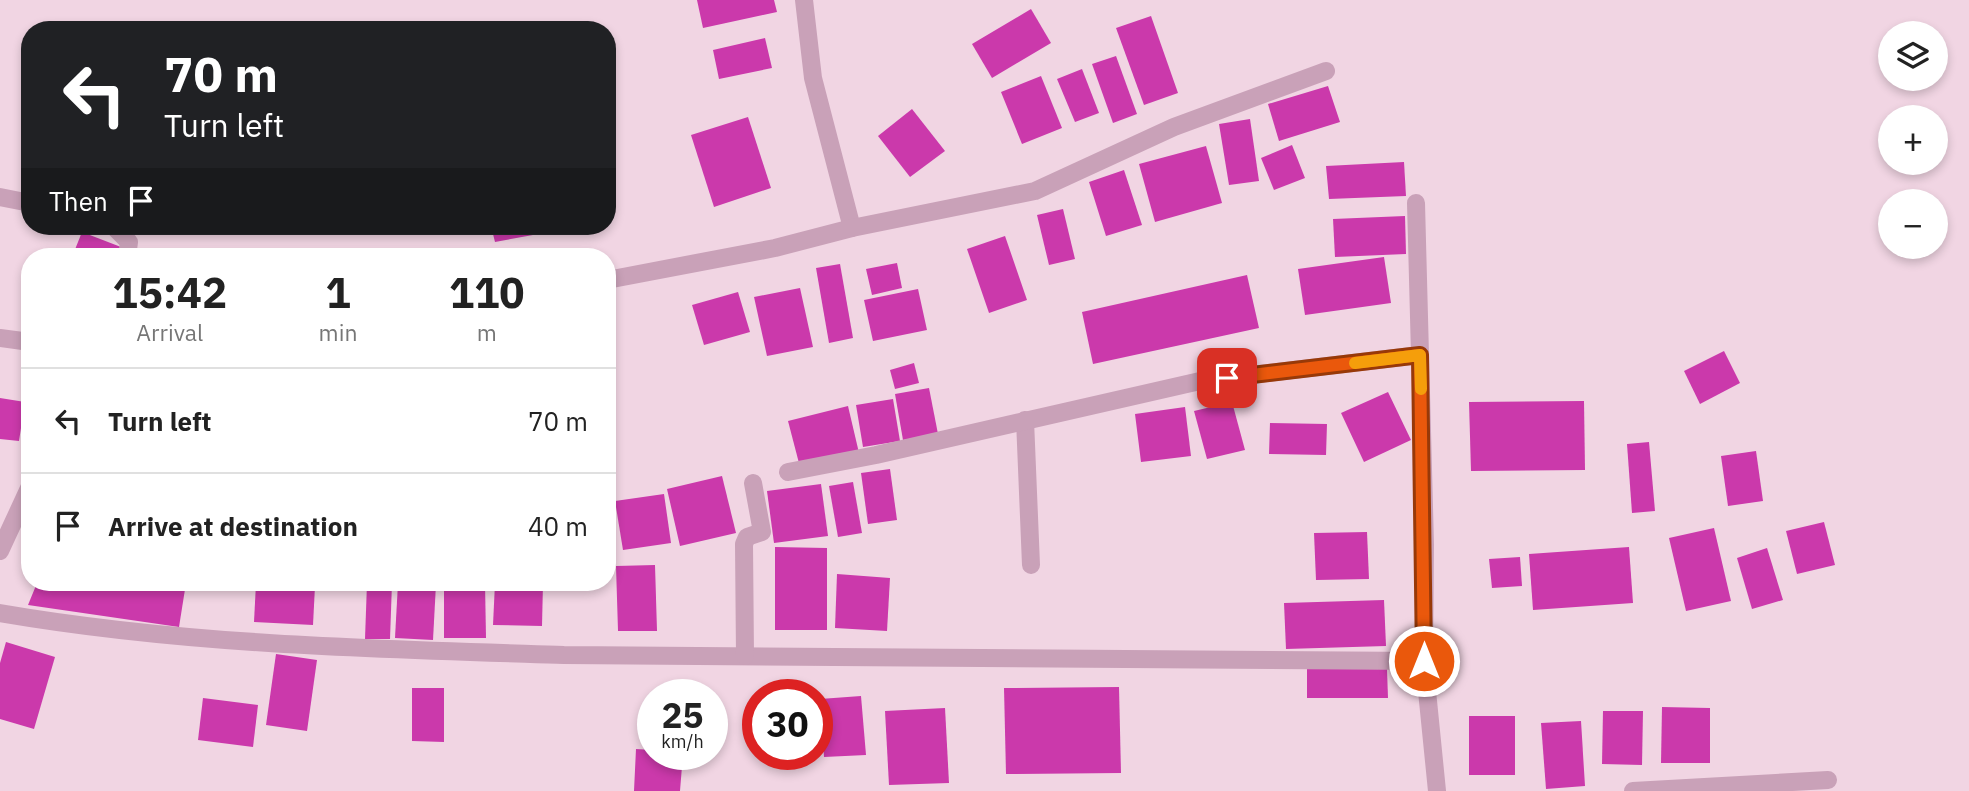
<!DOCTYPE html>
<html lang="en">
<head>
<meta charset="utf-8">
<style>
	:root { --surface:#fff; --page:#f6f6f6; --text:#222; --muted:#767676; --line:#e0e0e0 }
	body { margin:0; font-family:"IBM Plex Sans",sans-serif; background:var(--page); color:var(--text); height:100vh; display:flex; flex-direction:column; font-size:26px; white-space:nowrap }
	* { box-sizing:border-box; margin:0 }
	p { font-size:23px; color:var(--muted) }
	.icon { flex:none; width:38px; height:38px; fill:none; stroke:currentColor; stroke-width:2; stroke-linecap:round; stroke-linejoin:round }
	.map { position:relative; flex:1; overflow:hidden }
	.side { position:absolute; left:21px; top:248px; width:595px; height:343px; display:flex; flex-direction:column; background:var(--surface); border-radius:28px; box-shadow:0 4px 10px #0003 }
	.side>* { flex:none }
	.guide { position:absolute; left:21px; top:21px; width:595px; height:214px; border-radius:28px; box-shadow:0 4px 10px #0003; background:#202124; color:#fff; overflow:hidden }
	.controls { position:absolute; left:1878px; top:21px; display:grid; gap:14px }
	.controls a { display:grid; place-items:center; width:70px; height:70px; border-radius:50%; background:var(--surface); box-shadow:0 4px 10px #0003; font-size:35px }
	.speed { position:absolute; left:637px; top:679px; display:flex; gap:14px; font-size:35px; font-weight:700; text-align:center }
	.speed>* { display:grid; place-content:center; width:91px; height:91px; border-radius:50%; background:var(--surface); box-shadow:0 4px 10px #0003; line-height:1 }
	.speed small { font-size:18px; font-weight:400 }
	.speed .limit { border:10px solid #d22; background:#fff; color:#111 }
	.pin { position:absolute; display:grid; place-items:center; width:60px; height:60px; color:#fff; margin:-30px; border-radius:14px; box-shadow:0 4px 10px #0006 }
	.me { position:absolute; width:77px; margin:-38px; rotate:0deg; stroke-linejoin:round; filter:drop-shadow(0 0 5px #0008) }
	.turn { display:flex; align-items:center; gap:24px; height:147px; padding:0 28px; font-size:32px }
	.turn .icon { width:91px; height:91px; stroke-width:2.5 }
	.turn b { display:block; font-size:49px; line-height:60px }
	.then { display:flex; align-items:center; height:66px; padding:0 28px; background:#0003; gap:14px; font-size:26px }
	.eta { display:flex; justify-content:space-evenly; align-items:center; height:119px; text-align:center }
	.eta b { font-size:42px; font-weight:700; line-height:49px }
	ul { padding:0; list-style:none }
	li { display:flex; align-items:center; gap:21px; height:105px; padding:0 28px; border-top:2px solid var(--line) }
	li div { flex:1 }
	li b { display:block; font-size:26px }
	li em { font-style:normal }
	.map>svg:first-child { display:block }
	.building { fill:#cb39ab }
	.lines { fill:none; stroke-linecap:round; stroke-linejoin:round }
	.street { stroke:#c9a1b8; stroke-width:18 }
	.route-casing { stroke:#983908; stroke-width:18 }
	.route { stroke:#ea580c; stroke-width:12 }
	.slow { stroke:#f59e0b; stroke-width:12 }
</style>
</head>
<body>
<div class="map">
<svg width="1969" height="791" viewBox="0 0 1969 791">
	<rect width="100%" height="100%" fill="#f1d5e3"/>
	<g class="building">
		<polygon points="697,0 774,0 777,12 703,28"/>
		<polygon points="1031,9 1051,43 992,78 972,44"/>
		<polygon points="1151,16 1178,93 1144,105 1116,28"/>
		<polygon points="765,38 772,68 719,79 713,50"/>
		<polygon points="1116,56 1137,114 1113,123 1092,64"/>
		<polygon points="1082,69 1099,113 1075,122 1057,79"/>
		<polygon points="1041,76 1062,128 1022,144 1001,92"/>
		<polygon points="1328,86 1340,122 1279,141 1268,104"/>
		<polygon points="912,109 945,151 910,177 878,136"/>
		<polygon points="748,117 771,188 714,207 691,135"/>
		<polygon points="1250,119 1259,181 1229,185 1219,124"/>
		<polygon points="1292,145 1305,178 1274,190 1261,158"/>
		<polygon points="1206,146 1222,203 1155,222 1139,164"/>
		<polygon points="1404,162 1406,196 1329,199 1326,166"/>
		<polygon points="1124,170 1142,225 1106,236 1089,182"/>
		<polygon points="1063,209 1075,259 1049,265 1037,215"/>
		<polygon points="1405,216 1406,254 1335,257 1333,219"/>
		<polygon points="491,226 543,226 544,233 495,242"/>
		<polygon points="82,232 121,247 117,257 72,257"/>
		<polygon points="1005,236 1027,300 989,313 967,249"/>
		<polygon points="1384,257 1391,303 1305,315 1298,269"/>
		<polygon points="897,263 902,288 872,295 866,269"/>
		<polygon points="840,264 853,338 829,343 816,268"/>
		<polygon points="1247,275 1259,328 1093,364 1082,312"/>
		<polygon points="800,288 813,347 767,356 754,297"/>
		<polygon points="918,289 927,330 873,341 864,300"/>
		<polygon points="738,292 750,332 704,345 692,305"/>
		<polygon points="1724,351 1740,383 1700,404 1684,371"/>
		<polygon points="914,363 919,383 895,389 890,370"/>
		<polygon points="929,388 938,434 903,440 895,394"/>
		<polygon points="1388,392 1411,440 1364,462 1341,413"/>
		<polygon points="0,398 25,402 19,441 0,439"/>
		<polygon points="893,399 900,441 863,447 856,405"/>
		<polygon points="1584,401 1585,470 1471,471 1469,402"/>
		<polygon points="1232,402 1245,450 1207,459 1194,411"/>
		<polygon points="848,406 859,453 800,467 788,421"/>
		<polygon points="1185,407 1191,456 1141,462 1135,414"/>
		<polygon points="1270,423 1327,424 1326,455 1269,454"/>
		<polygon points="1649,442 1655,511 1632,513 1627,444"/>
		<polygon points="1756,451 1763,501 1728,506 1721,456"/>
		<polygon points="890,469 897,520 868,524 861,473"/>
		<polygon points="722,476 736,533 680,546 667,489"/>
		<polygon points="853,482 862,533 838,537 829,486"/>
		<polygon points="821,484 828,536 774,543 767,491"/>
		<polygon points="664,494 671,543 623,550 615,501"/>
		<polygon points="1824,522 1835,565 1797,574 1786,531"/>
		<polygon points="1714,528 1731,601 1686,611 1669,538"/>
		<polygon points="1367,532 1369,579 1316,580 1314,533"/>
		<polygon points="775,547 827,548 827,630 775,630"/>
		<polygon points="1629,547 1633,603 1533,610 1529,554"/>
		<polygon points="1767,548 1783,600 1752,609 1737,558"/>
		<polygon points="1520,557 1522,586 1492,588 1489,559"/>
		<polygon points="655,565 657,631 618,631 616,566"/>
		<polygon points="837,574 890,578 887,631 835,628"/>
		<polygon points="37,583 186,583 179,627 28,605"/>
		<polygon points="256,583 315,586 313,625 254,622"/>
		<polygon points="367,583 392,583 390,639 365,639"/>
		<polygon points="398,583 436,584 433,640 395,638"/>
		<polygon points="444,583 485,583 486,638 444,638"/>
		<polygon points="495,583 543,583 542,626 493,625"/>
		<polygon points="1384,600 1386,646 1286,649 1284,603"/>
		<polygon points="6,642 55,657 34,729 0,719 0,663"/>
		<polygon points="276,654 317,660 307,731 266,725"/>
		<polygon points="1307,669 1387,669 1388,698 1307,698"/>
		<polygon points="1119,687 1121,773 1006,774 1004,688"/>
		<polygon points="412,688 444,688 444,742 412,741"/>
		<polygon points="861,696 866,755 824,757 820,699"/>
		<polygon points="203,698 258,705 253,747 198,740"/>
		<polygon points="1662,707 1710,708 1710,763 1661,763"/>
		<polygon points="945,708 949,783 889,785 885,711"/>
		<polygon points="1603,711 1643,711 1642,765 1602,764"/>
		<rect x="1469" y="716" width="46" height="59"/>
		<polygon points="1581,721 1585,786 1546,789 1541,723"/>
		<polygon points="636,749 653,750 653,754 683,754 680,791 634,791"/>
	</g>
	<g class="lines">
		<g class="street">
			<polyline points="804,0 813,78 852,228"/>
			<polyline points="0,197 30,203"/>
			<polyline points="1416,203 1425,545 1424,661 1437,791"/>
			<polyline points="113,226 129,242 127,257"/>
			<polyline points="607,280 775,248 852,228 1035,191 1174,127 1326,71"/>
			<polyline points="0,338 30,342"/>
			<polyline points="1025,420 1031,565"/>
			<polyline points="788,472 876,455 1200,381 1420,355"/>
			<polyline points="0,551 30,486"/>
			<path d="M 0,613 C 186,645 377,649 564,655 L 1424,661"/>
			<polyline points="745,656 744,544 747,537 762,532 753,483"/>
			<polyline points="1633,791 1828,780"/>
		</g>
	</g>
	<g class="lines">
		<g class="route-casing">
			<polyline id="route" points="1227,378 1420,355 1424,661"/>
		</g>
		<use href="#route" class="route"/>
		<polyline class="slow" points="1355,363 1420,355 1421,389"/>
	</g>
</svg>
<div class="controls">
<a><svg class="icon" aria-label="layers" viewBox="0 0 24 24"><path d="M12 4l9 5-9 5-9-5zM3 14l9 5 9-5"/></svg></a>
<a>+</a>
<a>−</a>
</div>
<div class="speed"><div>25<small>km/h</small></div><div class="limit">30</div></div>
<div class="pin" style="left:1227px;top:378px;background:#d93025"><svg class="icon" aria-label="arrive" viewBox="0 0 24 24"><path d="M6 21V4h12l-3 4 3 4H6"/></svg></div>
<svg class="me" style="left:1424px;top:661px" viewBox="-20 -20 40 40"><circle r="17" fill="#ea580c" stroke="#fff" stroke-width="3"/><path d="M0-11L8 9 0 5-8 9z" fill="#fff"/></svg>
<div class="guide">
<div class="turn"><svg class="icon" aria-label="left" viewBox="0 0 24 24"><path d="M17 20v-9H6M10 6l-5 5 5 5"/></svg><div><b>70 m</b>Turn left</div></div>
<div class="then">Then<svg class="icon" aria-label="arrive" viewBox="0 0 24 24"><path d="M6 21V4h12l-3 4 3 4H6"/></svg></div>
</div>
<section class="side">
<div class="eta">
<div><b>15:42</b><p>Arrival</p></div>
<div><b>1</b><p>min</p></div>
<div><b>110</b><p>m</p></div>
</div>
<ul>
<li><svg class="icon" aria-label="left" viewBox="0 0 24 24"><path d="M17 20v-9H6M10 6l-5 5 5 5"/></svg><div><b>Turn left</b></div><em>70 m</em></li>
<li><svg class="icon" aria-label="arrive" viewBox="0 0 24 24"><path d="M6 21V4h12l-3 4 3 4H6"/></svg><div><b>Arrive at destination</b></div><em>40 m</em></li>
</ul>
</section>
</div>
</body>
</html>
